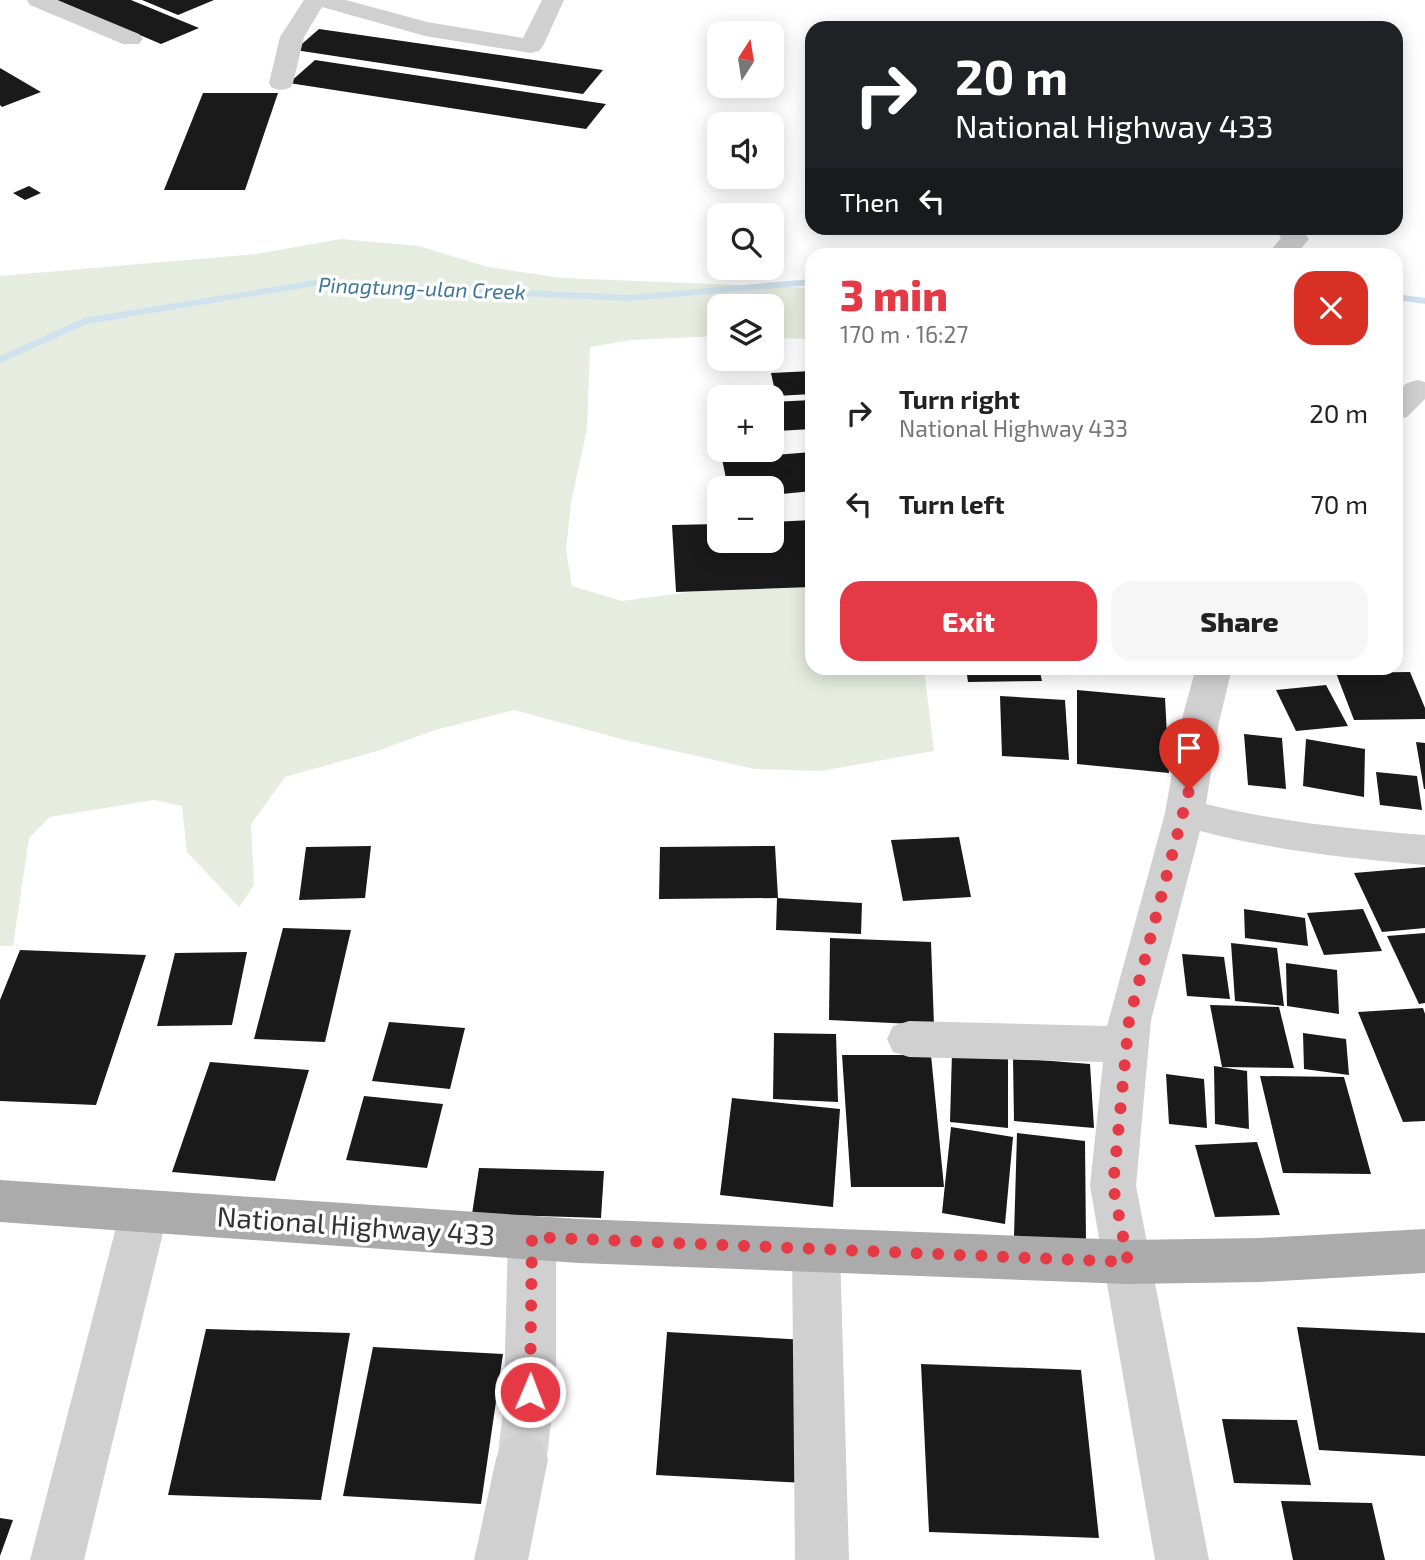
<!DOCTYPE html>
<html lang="en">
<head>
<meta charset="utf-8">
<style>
	:root { --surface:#fff; --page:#f6f6f6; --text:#222; --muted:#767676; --accent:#e63946 }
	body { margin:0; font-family:"Exo 2",sans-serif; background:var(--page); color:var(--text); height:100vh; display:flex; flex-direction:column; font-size:26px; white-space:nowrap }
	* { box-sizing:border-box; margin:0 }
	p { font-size:23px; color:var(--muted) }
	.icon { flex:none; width:38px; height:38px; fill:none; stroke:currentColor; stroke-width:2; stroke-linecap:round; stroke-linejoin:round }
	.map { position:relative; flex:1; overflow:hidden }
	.panel { position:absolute; left:805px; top:248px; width:598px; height:427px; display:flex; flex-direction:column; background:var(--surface); border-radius:21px; box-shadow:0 4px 18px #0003 }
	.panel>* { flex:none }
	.banner { position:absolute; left:805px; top:21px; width:598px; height:214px; border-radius:21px; box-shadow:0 4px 18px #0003; background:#202124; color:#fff; overflow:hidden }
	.needle { width:46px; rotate:12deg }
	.fabs { position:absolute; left:707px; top:21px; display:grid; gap:14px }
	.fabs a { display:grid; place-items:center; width:77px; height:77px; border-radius:14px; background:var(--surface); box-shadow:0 4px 18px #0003; font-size:35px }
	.pin { position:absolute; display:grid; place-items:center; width:60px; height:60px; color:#fff; margin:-72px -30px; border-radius:50% 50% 50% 0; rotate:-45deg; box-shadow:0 0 7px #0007 }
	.pin .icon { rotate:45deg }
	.me { position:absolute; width:77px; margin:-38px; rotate:1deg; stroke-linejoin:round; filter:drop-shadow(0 0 5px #0008) }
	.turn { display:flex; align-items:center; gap:24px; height:147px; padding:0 35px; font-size:32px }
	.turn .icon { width:91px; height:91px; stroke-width:2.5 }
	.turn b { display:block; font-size:49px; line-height:60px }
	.then { display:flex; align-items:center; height:66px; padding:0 35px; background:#0003; gap:14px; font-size:26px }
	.round { display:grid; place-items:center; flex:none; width:74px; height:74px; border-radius:21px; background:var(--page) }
	.head { display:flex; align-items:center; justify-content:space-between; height:119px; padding:0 35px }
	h1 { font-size:42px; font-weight:800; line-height:52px; color:var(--accent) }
	.action { display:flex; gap:14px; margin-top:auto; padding:14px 35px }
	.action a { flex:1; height:80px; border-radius:21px; background:var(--accent); color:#fff; font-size:28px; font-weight:800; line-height:80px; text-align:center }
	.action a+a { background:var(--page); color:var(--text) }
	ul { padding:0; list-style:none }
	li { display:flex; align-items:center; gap:21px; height:91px; padding:0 35px }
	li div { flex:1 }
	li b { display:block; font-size:26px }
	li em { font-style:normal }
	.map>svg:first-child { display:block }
	.green { fill:#e6ecdf }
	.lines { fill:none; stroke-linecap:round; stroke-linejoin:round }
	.stream { fill:#cfe2ee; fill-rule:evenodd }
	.building { fill:#1a1a1a }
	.minor-tunnel { stroke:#d6d6d6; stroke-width:49; stroke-dasharray:49 24; stroke-linecap:butt }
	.minor { fill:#d0d0d0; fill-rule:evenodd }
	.major { fill:#ababab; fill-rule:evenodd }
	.route { stroke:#e63946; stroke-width:12; stroke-dasharray:0 21.6 }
	.labels { text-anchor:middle; stroke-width:7; stroke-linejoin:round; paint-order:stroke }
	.far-water-label { font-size:21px; font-style:italic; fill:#3f7597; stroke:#fff }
	.near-street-label { font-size:28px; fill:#333; stroke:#fff }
</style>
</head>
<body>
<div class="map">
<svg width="1425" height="1560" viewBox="0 0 1425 1560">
	<rect width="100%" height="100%" fill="#fff"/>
	<polygon class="green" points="341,239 419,246 488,267 562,278 812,288 812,339 772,338 772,306 719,306 719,336 631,340 590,347 587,429 571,503 566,550 572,586 622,601 812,576 812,668 924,669 934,751 821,771 755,769 625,740 514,710 435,730 377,751 285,777 251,824 254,885 239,907 187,852 182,806 154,800 50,817 29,838 13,946 0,946 0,276 256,254"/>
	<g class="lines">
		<g class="stream">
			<polygon points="812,279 812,285 628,301 315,286 87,324 0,363 0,356 84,318 315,280 628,295"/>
			<polygon points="1396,294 1425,298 1425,304 1396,300"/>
		</g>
	</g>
	<g class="building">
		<polygon points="57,0 131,0 199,28 161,44"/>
		<polygon points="142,0 214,0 178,15"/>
		<polygon points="319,29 603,70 583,94 295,50"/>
		<polygon points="315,60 606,104 586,129 289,83"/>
		<polygon points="0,68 41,92 2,107 0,105"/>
		<polygon points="203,93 278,93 245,190 164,190"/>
		<polygon points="29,186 41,193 25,200 13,193"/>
		<polygon points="812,371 812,394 776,396 771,373"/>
		<polygon points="812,400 812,429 777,431 772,402"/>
		<polygon points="812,452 812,491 772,495 772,488 728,488 722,459"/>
		<polygon points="812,520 812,587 676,592 672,525 719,524 719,541 772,541 772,522"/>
		<polygon points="966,668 1039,668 1042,681 968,682"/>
		<polygon points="1062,668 1113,668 1114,672 1063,673"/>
		<polygon points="1410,672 1425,708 1425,719 1354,720 1336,673"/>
		<polygon points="1326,685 1348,726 1296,731 1276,690"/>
		<polygon points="1077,690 1165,698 1169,773 1077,764"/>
		<polygon points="1000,696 1065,700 1069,760 1002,756"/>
		<polygon points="1244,734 1282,738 1286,789 1248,785"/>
		<polygon points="1306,739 1365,749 1364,797 1303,786"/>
		<polygon points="1416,742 1425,743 1425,789 1424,789"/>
		<polygon points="1376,772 1417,776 1422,810 1380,805"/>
		<polygon points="959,837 971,897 903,901 891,840"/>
		<polygon points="371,846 365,898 299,900 306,847"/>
		<polygon points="775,846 778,898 659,899 660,847"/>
		<polygon points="1425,867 1425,928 1382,932 1354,873"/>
		<polygon points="777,898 862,903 861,934 776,930"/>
		<polygon points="1244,909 1305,918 1308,946 1245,938"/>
		<polygon points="1363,909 1382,951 1324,955 1307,913"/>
		<polygon points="283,928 351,930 325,1042 254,1039"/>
		<polygon points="1425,933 1425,1003 1419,1004 1387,936"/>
		<polygon points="830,938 931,942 934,1025 829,1020"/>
		<polygon points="1231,943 1277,948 1284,1006 1235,1001"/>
		<polygon points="20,950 146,955 96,1105 0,1101 0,1000"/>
		<polygon points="247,952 232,1025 157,1026 175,953"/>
		<polygon points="1182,954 1224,957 1230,999 1187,996"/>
		<polygon points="1286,963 1337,970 1339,1014 1287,1006"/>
		<polygon points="1210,1005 1279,1007 1294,1068 1222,1067"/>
		<polygon points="1423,1008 1425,1014 1425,1121 1403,1122 1358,1012"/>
		<polygon points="389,1022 465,1028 450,1089 372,1081"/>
		<polygon points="774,1033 836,1034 838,1102 773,1099"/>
		<polygon points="1303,1033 1346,1039 1349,1075 1304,1069"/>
		<polygon points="952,1052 1008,1057 1008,1128 950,1122"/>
		<polygon points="842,1055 931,1055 944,1187 851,1187"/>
		<polygon points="1013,1058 1090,1064 1094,1128 1014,1121"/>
		<polygon points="210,1062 309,1070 275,1181 172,1172"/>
		<polygon points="1214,1066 1247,1071 1249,1129 1215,1124"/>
		<polygon points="1166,1074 1204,1079 1207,1128 1169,1124"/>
		<polygon points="1260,1076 1344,1077 1371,1174 1283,1173"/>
		<polygon points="364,1096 443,1104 427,1168 346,1160"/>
		<polygon points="732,1098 840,1109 833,1207 720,1195"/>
		<polygon points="951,1127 1013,1137 1005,1224 942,1213"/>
		<polygon points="1017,1133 1085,1141 1086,1244 1014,1236"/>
		<polygon points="1257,1142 1280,1215 1215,1217 1195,1145"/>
		<polygon points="479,1168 604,1171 601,1218 472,1214"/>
		<polygon points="1297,1327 1425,1333 1425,1456 1319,1450"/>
		<polygon points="206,1329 350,1333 321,1500 168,1495"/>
		<polygon points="667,1332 807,1340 805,1483 656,1475"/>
		<polygon points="373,1347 503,1354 481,1504 343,1496"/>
		<polygon points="921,1364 1081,1370 1099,1538 929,1532"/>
		<polygon points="1222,1419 1297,1420 1311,1485 1234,1483"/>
		<polygon points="1281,1501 1372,1503 1385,1560 1293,1560"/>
		<polygon points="0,1518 13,1520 0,1556"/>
	</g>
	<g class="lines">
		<polyline class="minor-tunnel" points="522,1459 530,1392"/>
		<g class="minor">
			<polygon points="27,0 57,0 139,34 143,39 139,44 123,44 30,5"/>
			<polygon points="304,0 346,0 427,22 523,38 542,0 564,0 543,46 539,51 531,53 425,36 322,7 304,37 293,83 290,88 281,90 272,88 269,83 280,37"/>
			<polygon points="1274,228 1300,228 1309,239 1295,256 1266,256 1281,238"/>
			<polygon points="1418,380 1425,382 1425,399 1407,417 1396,419 1396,393 1407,383"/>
			<path d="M 1196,668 L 1232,668 L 1219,722 L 1206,804 C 1279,822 1351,829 1425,835 L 1425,865 C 1346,858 1277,851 1200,831 L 1151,1020 L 1136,1186 L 1209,1560 L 1155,1560 L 1090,1186 L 1103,1062 L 909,1057 L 893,1052 L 887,1039 L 893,1026 L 909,1021 L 1107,1026 L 1165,813 L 1181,722 Z"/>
			<polygon points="144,1191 161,1197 168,1212 84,1560 30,1560 120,1212 127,1197"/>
			<polygon points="532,1216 549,1222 556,1237 556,1392 548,1409 530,1416 512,1409 504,1392 508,1237 515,1222"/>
			<polygon points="816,1228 833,1235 840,1250 849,1560 795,1560 792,1250 799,1235"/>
			<polygon points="522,1433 541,1441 548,1459 528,1560 474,1560 496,1459 503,1441"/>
		</g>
		<polygon class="major" points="0,1180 579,1219 1128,1240 1260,1238 1425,1229 1425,1273 1260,1282 1128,1284 579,1263 0,1222"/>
	</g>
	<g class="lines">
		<polyline class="route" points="530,1392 532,1237 1128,1262 1113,1186 1129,1020 1189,790"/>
	</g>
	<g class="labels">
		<g class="far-water-label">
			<text transform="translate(422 289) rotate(2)" y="7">Pinagtung-ulan Creek</text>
		</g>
		<g class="near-street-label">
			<text transform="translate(356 1226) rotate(4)" y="10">National Highway 433</text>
		</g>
	</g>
</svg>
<div class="fabs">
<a><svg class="needle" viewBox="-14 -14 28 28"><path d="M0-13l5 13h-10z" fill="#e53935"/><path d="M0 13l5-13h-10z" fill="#767676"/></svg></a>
<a><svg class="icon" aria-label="sound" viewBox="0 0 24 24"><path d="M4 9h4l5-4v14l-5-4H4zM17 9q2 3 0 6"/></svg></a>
<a><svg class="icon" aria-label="search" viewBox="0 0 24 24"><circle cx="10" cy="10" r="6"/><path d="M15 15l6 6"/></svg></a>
<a><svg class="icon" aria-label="layers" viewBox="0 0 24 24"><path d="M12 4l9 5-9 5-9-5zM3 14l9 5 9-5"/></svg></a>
<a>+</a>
<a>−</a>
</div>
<div class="pin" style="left:1189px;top:790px;background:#d93025"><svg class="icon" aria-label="arrive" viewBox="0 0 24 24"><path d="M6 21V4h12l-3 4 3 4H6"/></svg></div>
<svg class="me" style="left:530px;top:1392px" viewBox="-20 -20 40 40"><circle r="17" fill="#e63946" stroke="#fff" stroke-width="3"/><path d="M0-11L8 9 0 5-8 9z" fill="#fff"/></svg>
<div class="banner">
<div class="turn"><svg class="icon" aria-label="right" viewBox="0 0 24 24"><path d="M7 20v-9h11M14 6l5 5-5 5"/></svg><div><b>20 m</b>National Highway 433</div></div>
<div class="then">Then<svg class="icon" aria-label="left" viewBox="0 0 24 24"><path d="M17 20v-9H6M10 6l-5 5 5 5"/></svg></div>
</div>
<section class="panel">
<div class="head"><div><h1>3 min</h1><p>170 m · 16:27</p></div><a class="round" style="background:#d93025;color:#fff"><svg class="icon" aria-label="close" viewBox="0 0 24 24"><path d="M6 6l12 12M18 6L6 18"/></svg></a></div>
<ul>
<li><svg class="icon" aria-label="right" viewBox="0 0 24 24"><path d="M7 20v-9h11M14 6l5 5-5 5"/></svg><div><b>Turn right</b><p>National Highway 433</p></div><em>20 m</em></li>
<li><svg class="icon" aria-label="left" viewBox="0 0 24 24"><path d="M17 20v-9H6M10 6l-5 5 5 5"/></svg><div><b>Turn left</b></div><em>70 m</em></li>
</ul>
<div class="action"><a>Exit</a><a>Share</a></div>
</section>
</div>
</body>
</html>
